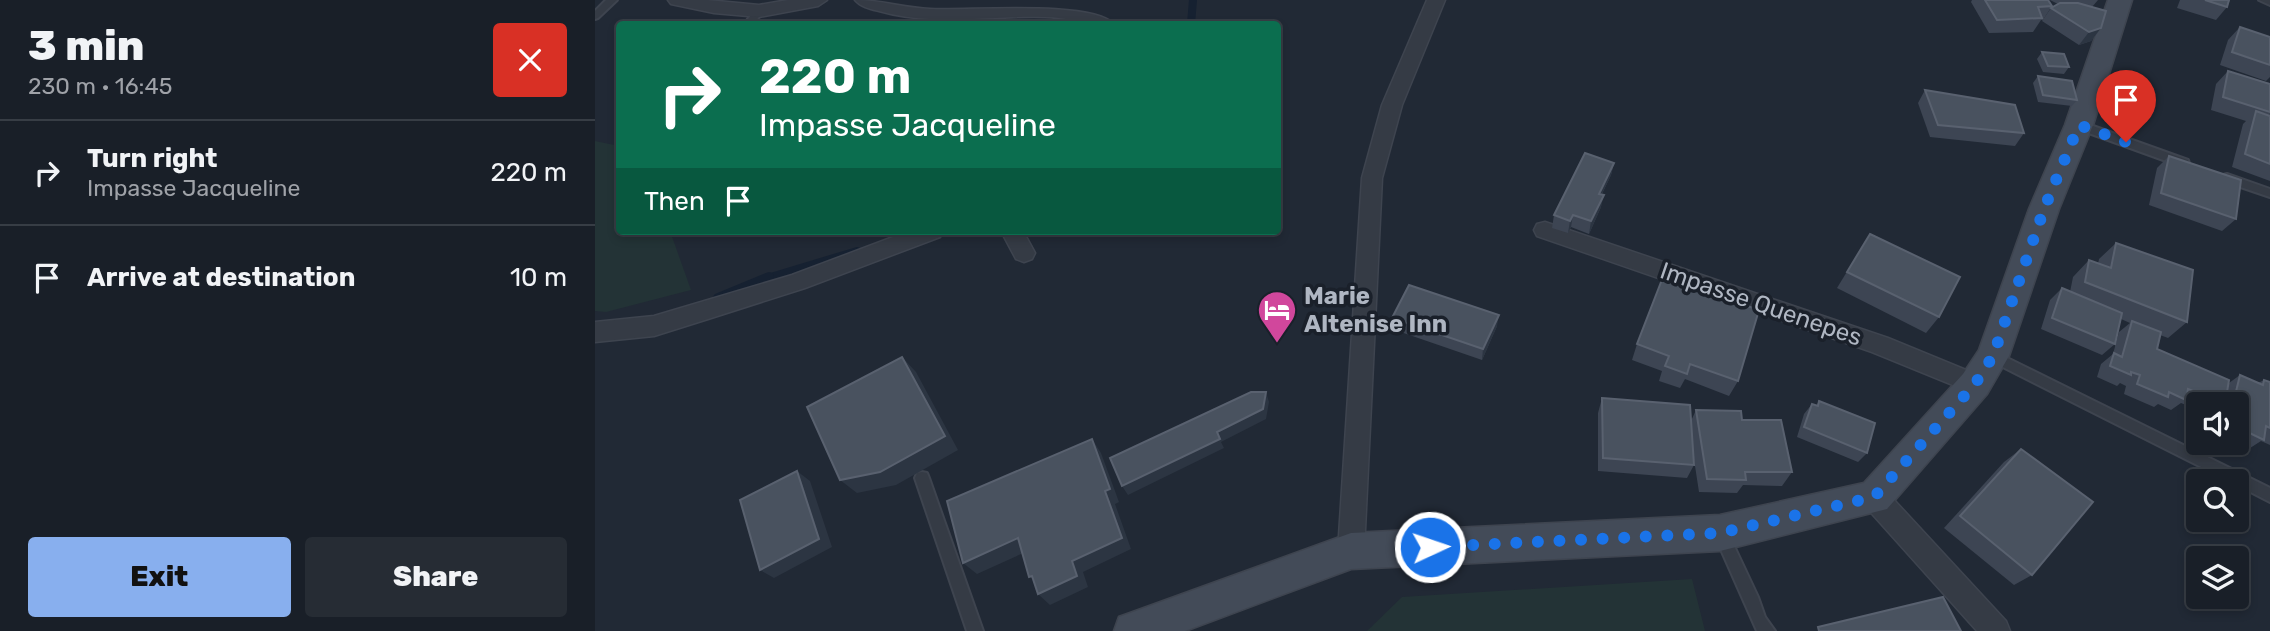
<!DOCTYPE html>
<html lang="en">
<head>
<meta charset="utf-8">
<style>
	:root { --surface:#191f28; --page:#262c34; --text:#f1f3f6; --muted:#9fa2a8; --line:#373d45; --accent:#88afee }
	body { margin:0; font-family:Rubik,sans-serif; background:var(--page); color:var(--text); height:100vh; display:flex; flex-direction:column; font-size:26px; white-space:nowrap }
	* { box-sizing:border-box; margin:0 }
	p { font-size:23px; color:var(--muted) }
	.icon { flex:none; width:38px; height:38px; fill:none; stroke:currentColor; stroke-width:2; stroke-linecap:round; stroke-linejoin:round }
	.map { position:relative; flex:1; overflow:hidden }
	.drawer { display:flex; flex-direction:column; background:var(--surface); width:595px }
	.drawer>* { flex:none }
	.top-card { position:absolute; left:21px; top:21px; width:665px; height:214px; border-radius:7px; box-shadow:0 4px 10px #0003,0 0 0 2px var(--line); background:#0b6e4f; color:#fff; overflow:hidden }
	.controls { position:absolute; left:1591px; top:392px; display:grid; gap:14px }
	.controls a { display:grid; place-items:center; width:63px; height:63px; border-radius:7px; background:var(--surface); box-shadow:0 4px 10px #0003,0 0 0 2px var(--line); font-size:35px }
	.pin { position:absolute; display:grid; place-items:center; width:60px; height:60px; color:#fff; margin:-72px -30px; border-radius:50% 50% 50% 0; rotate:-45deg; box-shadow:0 0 7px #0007 }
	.pin .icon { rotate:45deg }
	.me { position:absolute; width:77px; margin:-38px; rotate:87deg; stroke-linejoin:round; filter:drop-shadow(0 0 5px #0008) }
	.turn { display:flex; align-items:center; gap:24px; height:147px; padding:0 28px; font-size:32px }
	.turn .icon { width:91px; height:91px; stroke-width:2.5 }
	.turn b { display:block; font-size:49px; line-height:60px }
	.then { display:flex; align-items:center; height:66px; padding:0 28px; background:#0003; gap:14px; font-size:26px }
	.round { display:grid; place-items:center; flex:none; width:74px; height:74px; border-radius:7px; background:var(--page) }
	.headline { display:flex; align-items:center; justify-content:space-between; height:119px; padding:0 28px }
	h1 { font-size:42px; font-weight:800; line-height:52px }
	.cta { display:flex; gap:14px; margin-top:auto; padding:14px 28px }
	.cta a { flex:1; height:80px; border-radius:7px; background:var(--accent); color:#111; font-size:28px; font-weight:800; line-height:80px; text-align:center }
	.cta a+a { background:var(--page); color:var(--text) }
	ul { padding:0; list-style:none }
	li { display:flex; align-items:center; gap:21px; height:105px; padding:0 28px; border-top:2px solid var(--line) }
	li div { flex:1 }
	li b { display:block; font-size:26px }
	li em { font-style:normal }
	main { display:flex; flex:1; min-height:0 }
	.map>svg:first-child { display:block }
	.green { fill:#233336 }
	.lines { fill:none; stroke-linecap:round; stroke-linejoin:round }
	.stream-far1 { stroke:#162131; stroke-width:8 }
	.stream { stroke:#162131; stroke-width:10 }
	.service-casing { stroke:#3e444f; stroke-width:4 }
	.minor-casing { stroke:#3e444f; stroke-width:3 }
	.secondary-casing { stroke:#3e444f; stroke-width:3 }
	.service { fill:#353b45; fill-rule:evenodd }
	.minor { fill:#353b45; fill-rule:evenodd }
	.secondary { fill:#434b58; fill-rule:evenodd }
	.wall { fill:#3d4553 }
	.shaded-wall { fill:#2c3542 }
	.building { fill:#49525f; stroke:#59616f; stroke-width:2 }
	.route { stroke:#1a73e8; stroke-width:12; stroke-dasharray:0 21.6 }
	.labels { text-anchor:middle; stroke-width:7; stroke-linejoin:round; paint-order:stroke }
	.poi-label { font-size:24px; font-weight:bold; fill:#afb6c2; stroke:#1a202a; text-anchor:start }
	.street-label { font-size:24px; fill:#afb6c2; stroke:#1a202a }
</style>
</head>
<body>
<main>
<section class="drawer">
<div class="headline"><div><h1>3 min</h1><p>230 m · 16:45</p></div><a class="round" style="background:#d93025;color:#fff"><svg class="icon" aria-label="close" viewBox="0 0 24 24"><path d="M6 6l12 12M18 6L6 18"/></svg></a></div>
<ul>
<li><svg class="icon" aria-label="right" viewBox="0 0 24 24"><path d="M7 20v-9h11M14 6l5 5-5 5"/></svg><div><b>Turn right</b><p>Impasse Jacqueline</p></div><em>220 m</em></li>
<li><svg class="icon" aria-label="arrive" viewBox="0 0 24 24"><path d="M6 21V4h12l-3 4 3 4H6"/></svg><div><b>Arrive at destination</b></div><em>10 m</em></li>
</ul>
<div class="cta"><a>Exit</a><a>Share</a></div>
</section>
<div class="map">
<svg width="1675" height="631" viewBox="0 0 1675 631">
	<rect width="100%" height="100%" fill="#212935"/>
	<g class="green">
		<polygon points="0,141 24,146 24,231 75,231 96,290 11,312 0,311"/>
		<polygon points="1097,579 1110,631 772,631 807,597"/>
	</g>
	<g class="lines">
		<g class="stream-far1">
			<polyline points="596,24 598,0"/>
			<polyline points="169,279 262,251"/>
		</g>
		<polyline class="stream" points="123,298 174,277"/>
		<g class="service-casing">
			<g id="service">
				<polygon points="11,0 22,0 3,18 0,19 0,11"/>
				<polygon points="1664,0 1675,0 1675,5"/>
				<polygon points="164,8 169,11 158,24 149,24 161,9"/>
				<polygon points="1484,121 1593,160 1594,163 1589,167 1585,166 1480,128 1479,125"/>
				<polygon points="1632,174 1675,189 1675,197 1628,181 1626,178 1628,175"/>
				<polygon points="1398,351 1675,488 1675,502 1642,485 1642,481 1634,481 1394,360 1392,356 1394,352"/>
				<polygon points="327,472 332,473 334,478 388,631 372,631 320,478 322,473"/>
				<polygon points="1127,529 1132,531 1163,597 1170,617 1180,631 1162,631 1120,536 1122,531"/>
			</g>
		</g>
		<g class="minor-casing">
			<g id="minor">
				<polygon points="73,0 112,0 164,5 193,0 232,0 223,6 164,17 119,13 76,4"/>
				<path d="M 260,0 C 286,0 309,8 335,9 C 373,11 496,0 519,24 C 496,26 474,17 450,17 C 394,15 340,27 284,11 C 276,9 266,7 260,0 Z"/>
				<polygon points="832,0 850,0 807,105 787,178 769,551 765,560 756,564 747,560 743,551 767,178 787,105"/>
				<polygon points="950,222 1293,338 1388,377 1392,384 1388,391 1380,394 1277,352 942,236 939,230 942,224"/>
				<polygon points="314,231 348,231 345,237 210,288 113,319 59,336 0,342 0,322 59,316 197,275"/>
				<polygon points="406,231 428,231 440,253 437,259 429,262 421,259"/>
				<polygon points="1279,485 1288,488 1411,621 1415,631 1382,631 1270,506 1266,497 1270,488"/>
			</g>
		</g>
		<g class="secondary-casing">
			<polygon id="secondary" points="1513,0 1537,0 1498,125 1464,209 1414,356 1392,394 1292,509 1125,551 756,569 590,631 519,631 524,617 538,612 756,533 1125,515 1269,483 1368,374 1384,350 1434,209 1470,125"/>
		</g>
		<use href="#service" class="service"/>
		<use href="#minor" class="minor"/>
		<use href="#secondary" class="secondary"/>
	</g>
	<g class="wall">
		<polygon points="1377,0 1453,0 1457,6 1448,20 1446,20 1438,32 1394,33 1376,2"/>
		<polygon points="1455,0 1503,0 1497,7 1506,28 1496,41 1484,45 1447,21 1456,8 1463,4"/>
		<polygon points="1585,0 1635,0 1632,7 1621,20 1582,8"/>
		<polygon points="1645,27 1675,37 1675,77 1671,81 1625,65 1633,40"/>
		<polygon points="1447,52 1474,67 1469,74 1448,72 1442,59"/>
		<polygon points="1633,71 1675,84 1675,181 1637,167 1648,124 1651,121 1616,110 1621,84"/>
		<polygon points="1443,76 1482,100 1477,106 1443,102 1438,83"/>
		<polygon points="1330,90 1429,133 1420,146 1335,137 1323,103"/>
		<polygon points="1574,156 1641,219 1627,231 1554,205 1562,168"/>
		<polygon points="1019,163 1016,175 1007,194 1006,207 994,234 976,227 973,233 957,228 959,215"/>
		<polygon points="1275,234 1344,317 1331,333 1242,288"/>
		<polygon points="1521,243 1592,322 1573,338 1565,335 1562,349 1634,383 1645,375 1663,383 1669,380 1675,382 1675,445 1666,441 1652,450 1637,443 1642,443 1642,404 1603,404 1603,410 1586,403 1576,410 1563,404 1559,407 1529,394 1531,386 1525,383 1522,386 1502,377 1506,364 1518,354 1524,332 1535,323 1526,319 1520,344 1507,355 1446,329 1455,300 1467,288 1475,292 1478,277 1494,260 1503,264 1504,259"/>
		<polygon points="797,318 902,326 887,360 797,329"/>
		<polygon points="1042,344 1143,381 1134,396 1090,379 1085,388 1064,381 1067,371 1037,360"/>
		<polygon points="1007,398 1096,421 1101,410 1147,420 1197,472 1187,486 1148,485 1142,493 1104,492 1098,453 1099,465 1092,478 1003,471 1003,413"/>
		<polygon points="1224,401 1272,453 1263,462 1202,437 1209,414 1217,404 1221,406"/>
		<polygon points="1426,449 1437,575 1419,585 1349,528 1409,462"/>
	</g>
	<g class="shaded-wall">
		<polygon points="1506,28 1496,41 1484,45 1494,32"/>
		<polygon points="1019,163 1016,175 1001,206 1004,194"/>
		<polygon points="1009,195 1006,207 994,234 996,221"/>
		<polygon points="978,215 976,227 973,233 975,221"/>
		<polygon points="904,315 902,326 887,360 888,349"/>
		<polygon points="307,357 321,372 363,450 301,485 262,493 245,480"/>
		<polygon points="671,392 674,402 671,419 626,442 629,448 533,495 527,486 622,432"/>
		<polygon points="497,439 506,453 524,502 520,504 536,549 488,572 493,587 455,605 443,594 477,561"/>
		<polygon points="202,471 215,481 237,547 179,578 165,570"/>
		<polygon points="423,538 435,550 382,574 368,563"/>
	</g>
	<g class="building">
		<polygon points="1390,0 1453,0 1457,6 1443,7 1447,18 1402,20"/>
		<polygon points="1610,0 1634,0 1632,7"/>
		<polygon points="1465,3 1483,3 1511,11 1506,28 1494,32 1456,8"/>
		<polygon points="1645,27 1675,37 1675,65 1637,52"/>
		<polygon points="1447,52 1469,54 1474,67 1453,66"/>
		<polygon points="1633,71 1675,84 1675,112 1628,97"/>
		<polygon points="1443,76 1477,81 1482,100 1448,95"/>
		<polygon points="1330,90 1420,105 1429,133 1343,125"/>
		<polygon points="1661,111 1675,116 1675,164 1650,154"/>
		<polygon points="990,153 1019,163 1004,194 1009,195 996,221 978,215 975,221 959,215"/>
		<polygon points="1574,156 1646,180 1641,219 1566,193"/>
		<polygon points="1275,234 1365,277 1344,317 1252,272"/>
		<polygon points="1521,243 1598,270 1592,322 1490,282 1494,260 1516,268"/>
		<polygon points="1068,277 1164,310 1143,381 1095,364 1092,374 1070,366 1074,356 1042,344"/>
		<polygon points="814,285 904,315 888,349 797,318"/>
		<polygon points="1467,288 1527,313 1520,344 1457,318"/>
		<polygon points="1537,321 1566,332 1562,349 1634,380 1630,404 1593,389 1591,400 1574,392 1573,397 1542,384 1545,375 1536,372 1536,375 1515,366 1519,353 1527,357"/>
		<polygon points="307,357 350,436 285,472 245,480 212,407"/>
		<polygon points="1645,375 1668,385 1669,380 1675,382 1675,428 1671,426 1669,440 1642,427 1642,404 1638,404"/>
		<polygon points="656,392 671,392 668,409 622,432 625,439 527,486 515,458"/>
		<polygon points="1007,398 1095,405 1099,465 1008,458"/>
		<polygon points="1224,401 1280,423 1272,453 1209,427 1217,404 1223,406"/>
		<polygon points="1101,410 1146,411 1147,420 1186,420 1197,472 1150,472 1151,480 1112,479"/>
		<polygon points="497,439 515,489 510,491 527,538 477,561 482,576 443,594 437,576 434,577 423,538 368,563 352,501"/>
		<polygon points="1426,449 1498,502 1437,575 1365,516"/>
		<polygon points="202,471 224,539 165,570 145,500"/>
		<polygon points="1348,597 1366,631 1224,631 1223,627"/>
	</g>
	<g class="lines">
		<polyline class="route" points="835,547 1125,533 1279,497 1380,384 1398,356 1449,209 1484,125 1531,142"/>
	</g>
	<defs>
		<g id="hotel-pin" transform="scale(2.0125)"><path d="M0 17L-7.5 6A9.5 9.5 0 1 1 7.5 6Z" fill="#d1479c" stroke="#1a202a"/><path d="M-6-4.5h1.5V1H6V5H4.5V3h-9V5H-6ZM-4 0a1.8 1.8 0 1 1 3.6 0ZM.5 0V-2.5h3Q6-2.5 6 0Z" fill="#fff"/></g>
	</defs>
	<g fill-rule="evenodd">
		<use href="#hotel-pin" x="682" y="310"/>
	</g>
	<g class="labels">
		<g class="poi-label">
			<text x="709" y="304">Marie<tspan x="709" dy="28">Altenise Inn</tspan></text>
		</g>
		<g class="street-label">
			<text transform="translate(1166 304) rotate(19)" y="8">Impasse Quenepes</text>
		</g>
	</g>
</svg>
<div class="controls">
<a><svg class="icon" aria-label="sound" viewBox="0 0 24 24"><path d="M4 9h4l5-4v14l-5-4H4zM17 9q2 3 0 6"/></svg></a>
<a><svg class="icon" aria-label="search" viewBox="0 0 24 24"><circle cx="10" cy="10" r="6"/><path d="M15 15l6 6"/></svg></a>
<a><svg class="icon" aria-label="layers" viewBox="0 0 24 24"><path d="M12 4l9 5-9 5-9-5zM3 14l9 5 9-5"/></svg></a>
</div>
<div class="pin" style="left:1531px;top:142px;background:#d93025"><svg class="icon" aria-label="arrive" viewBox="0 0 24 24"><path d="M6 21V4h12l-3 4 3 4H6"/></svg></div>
<svg class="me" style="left:835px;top:547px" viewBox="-20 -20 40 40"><circle r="17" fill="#1a73e8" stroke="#fff" stroke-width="3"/><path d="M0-11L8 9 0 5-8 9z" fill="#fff"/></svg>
<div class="top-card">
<div class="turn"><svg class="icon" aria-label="right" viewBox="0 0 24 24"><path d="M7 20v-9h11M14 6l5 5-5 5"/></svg><div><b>220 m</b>Impasse Jacqueline</div></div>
<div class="then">Then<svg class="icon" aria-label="arrive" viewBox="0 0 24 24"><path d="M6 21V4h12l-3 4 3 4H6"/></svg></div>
</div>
</div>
</main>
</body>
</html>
